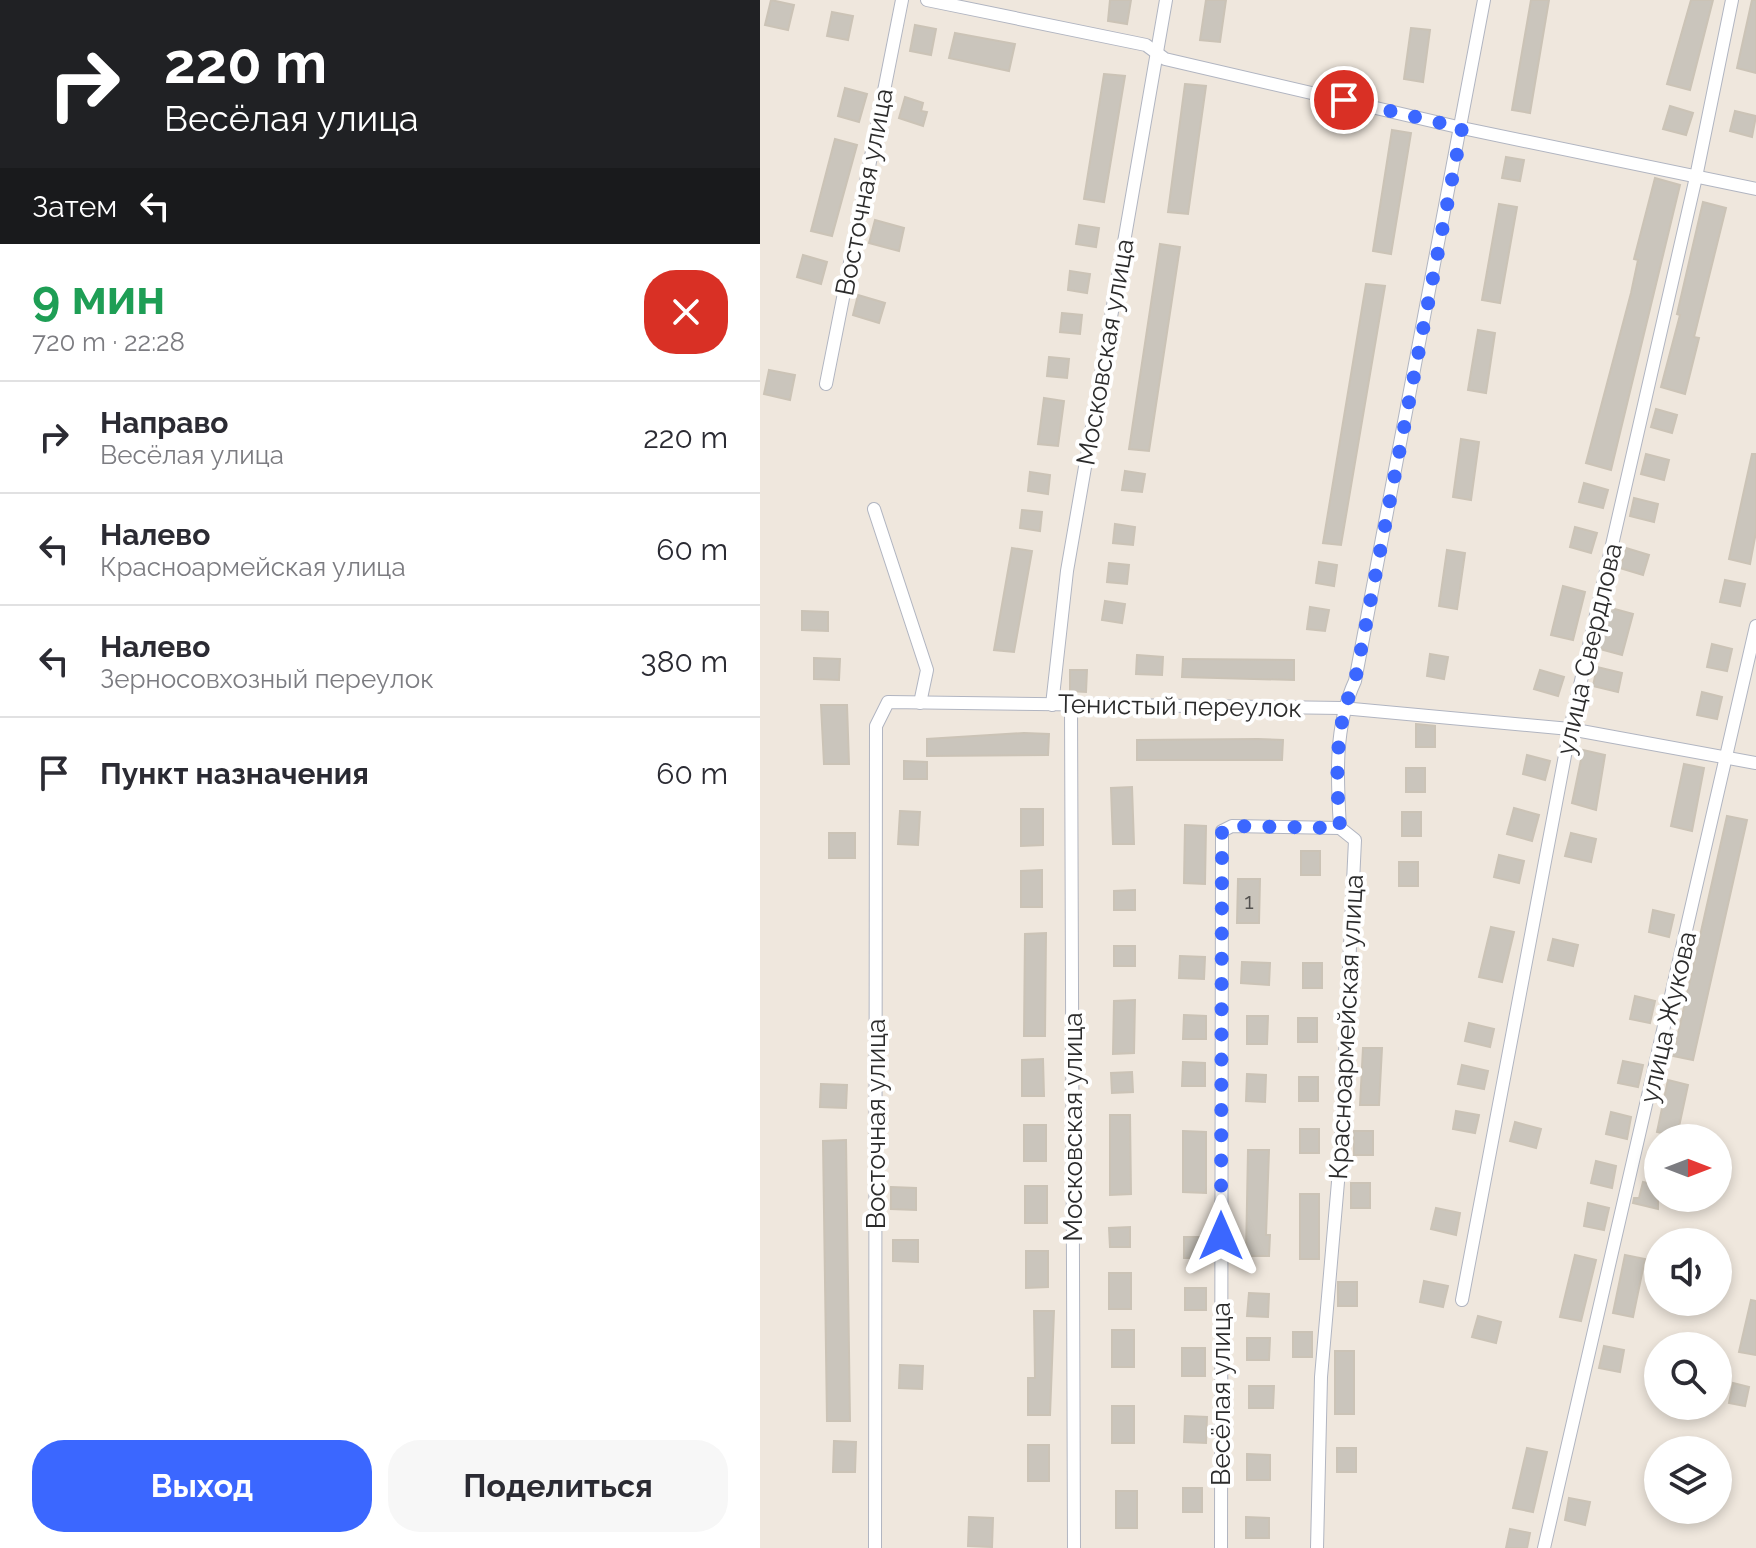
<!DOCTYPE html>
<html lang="ru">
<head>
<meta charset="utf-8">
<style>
	:root { --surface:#fff; --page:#f7f7f7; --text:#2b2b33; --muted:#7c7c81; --line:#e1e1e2; --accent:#3b67ff }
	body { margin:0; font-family:Raleway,sans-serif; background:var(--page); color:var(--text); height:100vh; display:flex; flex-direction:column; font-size:30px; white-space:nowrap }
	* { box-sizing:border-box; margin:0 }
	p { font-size:26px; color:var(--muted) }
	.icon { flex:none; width:44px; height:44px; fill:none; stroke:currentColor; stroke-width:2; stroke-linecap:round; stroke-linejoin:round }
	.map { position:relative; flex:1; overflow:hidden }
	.sheet { display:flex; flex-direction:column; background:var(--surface); width:760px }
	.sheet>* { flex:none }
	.top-card { background:#202124; color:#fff; overflow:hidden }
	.needle { width:52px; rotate:90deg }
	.tools { position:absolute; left:884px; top:1124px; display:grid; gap:16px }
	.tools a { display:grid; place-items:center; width:88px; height:88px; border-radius:50%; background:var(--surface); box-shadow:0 4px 12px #0003; font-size:40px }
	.pin { position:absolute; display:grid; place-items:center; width:68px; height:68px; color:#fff; margin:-34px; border:4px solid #fff; border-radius:50%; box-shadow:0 2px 8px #0007 }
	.me { position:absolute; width:88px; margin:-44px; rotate:0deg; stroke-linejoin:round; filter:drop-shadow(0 0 6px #0008) }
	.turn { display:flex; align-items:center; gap:28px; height:168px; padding:0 32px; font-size:36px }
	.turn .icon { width:104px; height:104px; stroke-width:2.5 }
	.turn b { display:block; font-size:56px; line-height:68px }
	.then { display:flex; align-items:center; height:76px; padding:0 32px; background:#0003; gap:16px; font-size:30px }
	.round { display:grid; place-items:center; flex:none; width:84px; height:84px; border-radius:32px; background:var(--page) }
	.summary { display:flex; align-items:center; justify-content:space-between; height:136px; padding:0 32px }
	h1 { font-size:48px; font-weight:700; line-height:60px; color:#1e9e55 }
	.button { display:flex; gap:16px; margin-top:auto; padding:16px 32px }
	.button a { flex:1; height:92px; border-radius:32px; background:var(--accent); color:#fff; font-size:32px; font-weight:700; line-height:92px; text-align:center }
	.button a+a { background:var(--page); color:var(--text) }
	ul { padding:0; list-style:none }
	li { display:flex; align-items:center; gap:24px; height:112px; padding:0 32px; border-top:2px solid var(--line) }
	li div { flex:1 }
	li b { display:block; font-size:30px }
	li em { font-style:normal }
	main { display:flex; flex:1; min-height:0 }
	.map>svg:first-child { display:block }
	.building { fill:#cac5bc; stroke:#cbc3b6; stroke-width:2 }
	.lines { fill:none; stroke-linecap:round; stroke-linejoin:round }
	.minor-casing { stroke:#b1b5c1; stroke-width:14 }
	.minor { stroke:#fff; stroke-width:12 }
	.route { stroke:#3b67ff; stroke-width:14; stroke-dasharray:0 25.2 }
	.labels { text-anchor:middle; stroke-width:8; stroke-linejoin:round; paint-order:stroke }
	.number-label { font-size:22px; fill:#545250 }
	.street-label { font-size:26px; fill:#2c2c2c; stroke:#fff }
</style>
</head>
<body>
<main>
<section class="sheet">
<div class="top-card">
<div class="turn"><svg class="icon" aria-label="right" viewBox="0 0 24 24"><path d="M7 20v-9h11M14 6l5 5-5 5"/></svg><div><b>220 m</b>Весёлая улица</div></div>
<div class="then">Затем<svg class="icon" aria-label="left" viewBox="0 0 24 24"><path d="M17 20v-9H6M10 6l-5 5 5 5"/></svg></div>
</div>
<div class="summary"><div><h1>9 мин</h1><p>720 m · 22:28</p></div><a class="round" style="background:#d93025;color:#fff"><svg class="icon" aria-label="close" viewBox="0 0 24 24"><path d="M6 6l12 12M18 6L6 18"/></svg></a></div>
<ul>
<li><svg class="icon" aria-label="right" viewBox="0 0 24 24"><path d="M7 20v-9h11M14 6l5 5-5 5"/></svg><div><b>Направо</b><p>Весёлая улица</p></div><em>220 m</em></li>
<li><svg class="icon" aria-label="left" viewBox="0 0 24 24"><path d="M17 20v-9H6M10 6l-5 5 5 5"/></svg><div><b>Налево</b><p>Красноармейская улица</p></div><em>60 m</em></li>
<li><svg class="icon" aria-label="left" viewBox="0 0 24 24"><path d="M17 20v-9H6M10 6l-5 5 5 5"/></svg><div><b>Налево</b><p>Зерносовхозный переулок</p></div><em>380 m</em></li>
<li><svg class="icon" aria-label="arrive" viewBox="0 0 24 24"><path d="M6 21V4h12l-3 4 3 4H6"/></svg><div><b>Пункт назначения</b></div><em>60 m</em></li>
</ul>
<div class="button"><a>Выход</a><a>Поделиться</a></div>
</section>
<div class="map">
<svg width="996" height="1548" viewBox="0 0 996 1548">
	<rect width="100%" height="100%" fill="#efe7dd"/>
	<g class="building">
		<polygon points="11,0 34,5 28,30 5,25"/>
		<polygon points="350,0 371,0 367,24 348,21"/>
		<polygon points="446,0 466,0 460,42 440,40"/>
		<polygon points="771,0 789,0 770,113 752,110"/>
		<polygon points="931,0 953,0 930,90 907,84"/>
		<polygon points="992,0 996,0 996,73 977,68"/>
		<polygon points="72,12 93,16 88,40 67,36"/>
		<polygon points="155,25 176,29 171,55 150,51"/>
		<polygon points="651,28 670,30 663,82 644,79"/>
		<polygon points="195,33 255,44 249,71 189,58"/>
		<polygon points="344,74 365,76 344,202 324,199"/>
		<polygon points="425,84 446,86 428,214 408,212"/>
		<polygon points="85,88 107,94 99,122 78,116"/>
		<polygon points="145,97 163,103 161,111 167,112 163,126 139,118"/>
		<polygon points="910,106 933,113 926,135 903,129"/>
		<polygon points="975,111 996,116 992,137 970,131"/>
		<polygon points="632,130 651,133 631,254 613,251"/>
		<polygon points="75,139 97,145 72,236 51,231"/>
		<polygon points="746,157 764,160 760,181 742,178"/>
		<polygon points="895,178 920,185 851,470 826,463 871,293 878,260 874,259"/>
		<polygon points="943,202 966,208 934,337 939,338 925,394 901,387 920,315 917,314"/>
		<polygon points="739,204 757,207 740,303 722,300"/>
		<polygon points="115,220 144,228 139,251 109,243"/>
		<polygon points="319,225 339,228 336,247 316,244"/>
		<polygon points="400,244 420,247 389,451 369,449"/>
		<polygon points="43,255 67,262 61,284 37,277"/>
		<polygon points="310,271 330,274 327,293 308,290"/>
		<polygon points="606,284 625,286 581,545 563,543"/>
		<polygon points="98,295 125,303 119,323 93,315"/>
		<polygon points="302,313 322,315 320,334 300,332"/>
		<polygon points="718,330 735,333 726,393 708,390"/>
		<polygon points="289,357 309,359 307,378 287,376"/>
		<polygon points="9,370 35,375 30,400 4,394"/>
		<polygon points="284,398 304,401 298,446 278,444"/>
		<polygon points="896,409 917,415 912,433 891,427"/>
		<polygon points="701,439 719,442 711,500 693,497"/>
		<polygon points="886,454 909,460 904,480 881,474"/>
		<polygon points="992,454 996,454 996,532 990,564 969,559"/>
		<polygon points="365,471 385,474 382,492 362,490"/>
		<polygon points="270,472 290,475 288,494 268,491"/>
		<polygon points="824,483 848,490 843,508 819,502"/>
		<polygon points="874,498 898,504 894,522 870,516"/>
		<polygon points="262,510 282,512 280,531 260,528"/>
		<polygon points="355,524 375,527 373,545 353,543"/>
		<polygon points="815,527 837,533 831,553 810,547"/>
		<polygon points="252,548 272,551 254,652 234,650"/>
		<polygon points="866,548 889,555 883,575 860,568"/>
		<polygon points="687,550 705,553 697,609 679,606"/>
		<polygon points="559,562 577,565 574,586 556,583"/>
		<polygon points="349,563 369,565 367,584 347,582"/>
		<polygon points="965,580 985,584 980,606 960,602"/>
		<polygon points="803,586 825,592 813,640 791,635"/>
		<polygon points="345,601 365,604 362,623 342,620"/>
		<polygon points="550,607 569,610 565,631 547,629"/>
		<polygon points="851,608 873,614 862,655 840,649"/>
		<polygon points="42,611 68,612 68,631 42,630"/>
		<polygon points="952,644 972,649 967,671 947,667"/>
		<polygon points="670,654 688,657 684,679 667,676"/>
		<polygon points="377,655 403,657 402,675 376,674"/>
		<polygon points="54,658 80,659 79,680 54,679"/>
		<polygon points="423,659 534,660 534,680 422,677"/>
		<polygon points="837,667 862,673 858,692 833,686"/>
		<polygon points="310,670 327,670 326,692 310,691"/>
		<polygon points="780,670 804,677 798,696 774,689"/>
		<polygon points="942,692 962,697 957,719 937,715"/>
		<polygon points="61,705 87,705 89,764 64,764"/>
		<polygon points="656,724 675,726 675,747 656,747"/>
		<polygon points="264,733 289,734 288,755 167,756 167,739"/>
		<polygon points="498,739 523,740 522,760 377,760 377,740"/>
		<polygon points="823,750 845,755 836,810 812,803"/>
		<polygon points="767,755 790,761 785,780 763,774"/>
		<polygon points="144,761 167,762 167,779 144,779"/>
		<polygon points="924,764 944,768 932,831 911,826"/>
		<rect x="646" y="768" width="19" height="24"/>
		<polygon points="372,787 374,844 353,844 351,788"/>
		<polygon points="754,808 779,815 772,841 747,834"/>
		<polygon points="261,809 283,809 283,845 261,846"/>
		<polygon points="140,811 160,812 158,845 138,844"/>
		<rect x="642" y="812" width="19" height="24"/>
		<polygon points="967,816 987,820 933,1060 913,1056"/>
		<polygon points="425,825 446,826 445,884 424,883"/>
		<rect x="69" y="833" width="26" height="25"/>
		<polygon points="811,833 836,839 831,862 805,856"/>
		<rect x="541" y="851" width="19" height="24"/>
		<polygon points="739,855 764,861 759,883 734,877"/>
		<rect x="639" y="862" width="19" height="24"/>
		<polygon points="282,870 282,907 261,907 261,871"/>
		<polygon points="478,879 500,879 499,923 477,923"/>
		<polygon points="375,890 375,910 354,910 354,891"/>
		<polygon points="893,910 914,915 909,937 889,932"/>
		<polygon points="731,927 754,932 742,982 719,977"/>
		<polygon points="286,933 285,1036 264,1036 265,934"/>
		<polygon points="793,939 818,945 813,966 788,960"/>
		<rect x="354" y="946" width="21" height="20"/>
		<polygon points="420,956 445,957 444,979 419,978"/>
		<polygon points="482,962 510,963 509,985 481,983"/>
		<rect x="543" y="963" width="19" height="25"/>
		<polygon points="875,996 895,1001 890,1023 870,1019"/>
		<polygon points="375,1000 374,1053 353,1054 354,1001"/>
		<polygon points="424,1015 446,1016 446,1039 423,1039"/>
		<polygon points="487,1016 508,1016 507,1044 487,1044"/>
		<rect x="538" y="1018" width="19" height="24"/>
		<polygon points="709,1023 734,1029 730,1047 705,1041"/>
		<polygon points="603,1048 622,1048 619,1105 600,1105"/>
		<polygon points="283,1059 284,1096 262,1096 262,1060"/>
		<polygon points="863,1061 883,1065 878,1087 858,1083"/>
		<polygon points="423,1062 445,1063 445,1086 422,1086"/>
		<polygon points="702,1065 728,1071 724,1089 698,1084"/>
		<polygon points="372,1072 373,1092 352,1093 351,1073"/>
		<polygon points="487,1074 506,1075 505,1102 486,1101"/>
		<rect x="539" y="1077" width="19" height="24"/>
		<polygon points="908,1080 928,1085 917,1136 897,1132"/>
		<polygon points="61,1084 87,1085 86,1108 60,1107"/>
		<polygon points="696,1111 719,1115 715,1133 693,1129"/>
		<polygon points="851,1112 871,1117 867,1139 846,1134"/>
		<polygon points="350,1115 370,1115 371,1194 350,1195"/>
		<polygon points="755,1122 781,1129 776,1148 750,1141"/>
		<rect x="264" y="1125" width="22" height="36"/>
		<rect x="540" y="1129" width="19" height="24"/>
		<polygon points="423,1131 446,1132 446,1193 423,1192"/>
		<rect x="594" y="1131" width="19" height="24"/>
		<polygon points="86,1140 90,1421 67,1421 63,1141"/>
		<polygon points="488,1150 509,1150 506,1235 510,1235 509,1256 486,1256"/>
		<polygon points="836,1161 856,1166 852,1188 831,1183"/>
		<polygon points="883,1182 898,1185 898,1209 873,1203 874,1198 879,1198"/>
		<rect x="591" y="1183" width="19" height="25"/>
		<rect x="265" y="1186" width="22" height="37"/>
		<polygon points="131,1187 156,1188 156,1210 131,1209"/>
		<rect x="540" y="1194" width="19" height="65"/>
		<polygon points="828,1203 849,1208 844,1230 824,1226"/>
		<polygon points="676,1208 700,1213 696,1235 671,1229"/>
		<polygon points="370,1227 370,1247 350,1247 349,1228"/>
		<rect x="424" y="1237" width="21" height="21"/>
		<polygon points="133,1240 158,1240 158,1262 133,1261"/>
		<polygon points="266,1251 288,1251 288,1287 266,1288"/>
		<polygon points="815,1255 836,1260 821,1321 800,1317"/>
		<polygon points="865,1255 885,1259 873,1317 853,1313"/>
		<rect x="349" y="1273" width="22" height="36"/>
		<polygon points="664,1281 688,1286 683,1307 660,1302"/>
		<rect x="578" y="1282" width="19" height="24"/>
		<rect x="425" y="1288" width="21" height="22"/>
		<polygon points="489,1293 509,1294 508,1317 487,1316"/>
		<polygon points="991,1300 996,1301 996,1355 979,1352"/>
		<polygon points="274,1311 294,1311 290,1415 268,1415 268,1378 275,1378"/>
		<polygon points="718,1316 741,1322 736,1343 712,1337"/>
		<rect x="352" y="1330" width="22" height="37"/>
		<rect x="533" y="1332" width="19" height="25"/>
		<polygon points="487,1338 510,1338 509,1360 487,1360"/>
		<polygon points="844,1346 864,1350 860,1372 839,1368"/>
		<rect x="422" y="1348" width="23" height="28"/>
		<rect x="575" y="1351" width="19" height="63"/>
		<polygon points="140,1365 163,1366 162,1389 139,1388"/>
		<polygon points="973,1383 989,1387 985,1406 969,1403"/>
		<polygon points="489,1386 514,1386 513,1408 489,1408"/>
		<rect x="352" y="1406" width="22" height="37"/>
		<polygon points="425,1416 447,1417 446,1443 424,1442"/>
		<polygon points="74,1441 96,1442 95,1472 73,1472"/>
		<rect x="268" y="1445" width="21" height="36"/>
		<rect x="577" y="1448" width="19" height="24"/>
		<polygon points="767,1448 787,1452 773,1512 753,1508"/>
		<polygon points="487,1454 510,1455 510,1480 487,1480"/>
		<rect x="423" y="1488" width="19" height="24"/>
		<rect x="356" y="1491" width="21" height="37"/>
		<polygon points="809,1498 830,1502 825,1525 805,1520"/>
		<polygon points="209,1517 233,1518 232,1547 208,1546"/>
		<polygon points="486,1517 509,1518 509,1538 486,1538"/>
		<polygon points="750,1529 770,1533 767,1548 746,1548"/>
	</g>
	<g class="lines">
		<g class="minor-casing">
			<g id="minor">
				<polyline points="167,0 386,45 405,59 702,128 996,189"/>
				<polyline points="66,384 142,0"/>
				<polyline points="114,509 167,670 160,703"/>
				<polyline points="292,705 307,571 406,0"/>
				<polyline points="311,705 314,1548"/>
				<polyline points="702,1300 810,729 936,177 972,0"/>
				<polyline points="115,1548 116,726 128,702 582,708 810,729 996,763"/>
				<polyline points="461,1548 462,831 472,826 580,828"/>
				<path d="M 557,1548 L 561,1377 L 580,1159 L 595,840 L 580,828 C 577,779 574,726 595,681 L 724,0"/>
				<polyline points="784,1548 996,626"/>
			</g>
		</g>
		<use href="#minor" class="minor"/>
	</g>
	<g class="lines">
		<path class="route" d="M 461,1236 L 462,831 L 472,826 L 580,828 C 576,779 574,726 595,681 L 702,128 L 584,100"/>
	</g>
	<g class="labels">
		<g class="number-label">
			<text x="489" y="909">1</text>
		</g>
		<g class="street-label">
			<text transform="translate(104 192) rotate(-79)" y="9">Восточная улица</text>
			<text transform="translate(345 352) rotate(-80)" y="9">Московская улица</text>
			<text transform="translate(829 649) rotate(-77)" y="9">улица Свердлова</text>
			<text transform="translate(420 706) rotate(1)" y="9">Тенистый переулок</text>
			<text transform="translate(908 1017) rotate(-77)" y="9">улица Жукова</text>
			<text transform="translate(586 1027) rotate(-87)" y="9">Красноармейская улица</text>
			<text transform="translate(116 1124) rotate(-90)" y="9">Восточная улица</text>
			<text transform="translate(313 1127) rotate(-90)" y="9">Московская улица</text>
			<text transform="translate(461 1394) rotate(-90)" y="9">Весёлая улица</text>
		</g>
	</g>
</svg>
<div class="tools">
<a><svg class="needle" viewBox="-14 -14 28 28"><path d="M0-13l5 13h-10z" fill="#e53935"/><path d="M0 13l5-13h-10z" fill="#7c7c81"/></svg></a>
<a><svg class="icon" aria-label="sound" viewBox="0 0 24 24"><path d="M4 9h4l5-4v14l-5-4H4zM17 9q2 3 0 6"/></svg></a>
<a><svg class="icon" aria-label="search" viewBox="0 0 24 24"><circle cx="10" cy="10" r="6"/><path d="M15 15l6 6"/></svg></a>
<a><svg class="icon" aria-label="layers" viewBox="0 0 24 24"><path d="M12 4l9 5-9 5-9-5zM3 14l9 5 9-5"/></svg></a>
</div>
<div class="pin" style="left:584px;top:100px;background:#d93025"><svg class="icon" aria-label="arrive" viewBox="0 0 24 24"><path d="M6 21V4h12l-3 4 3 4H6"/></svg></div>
<svg class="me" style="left:461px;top:1236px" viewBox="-20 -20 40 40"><path d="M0-17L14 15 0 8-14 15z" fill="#3b67ff" stroke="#fff" stroke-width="4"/></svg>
</div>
</main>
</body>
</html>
